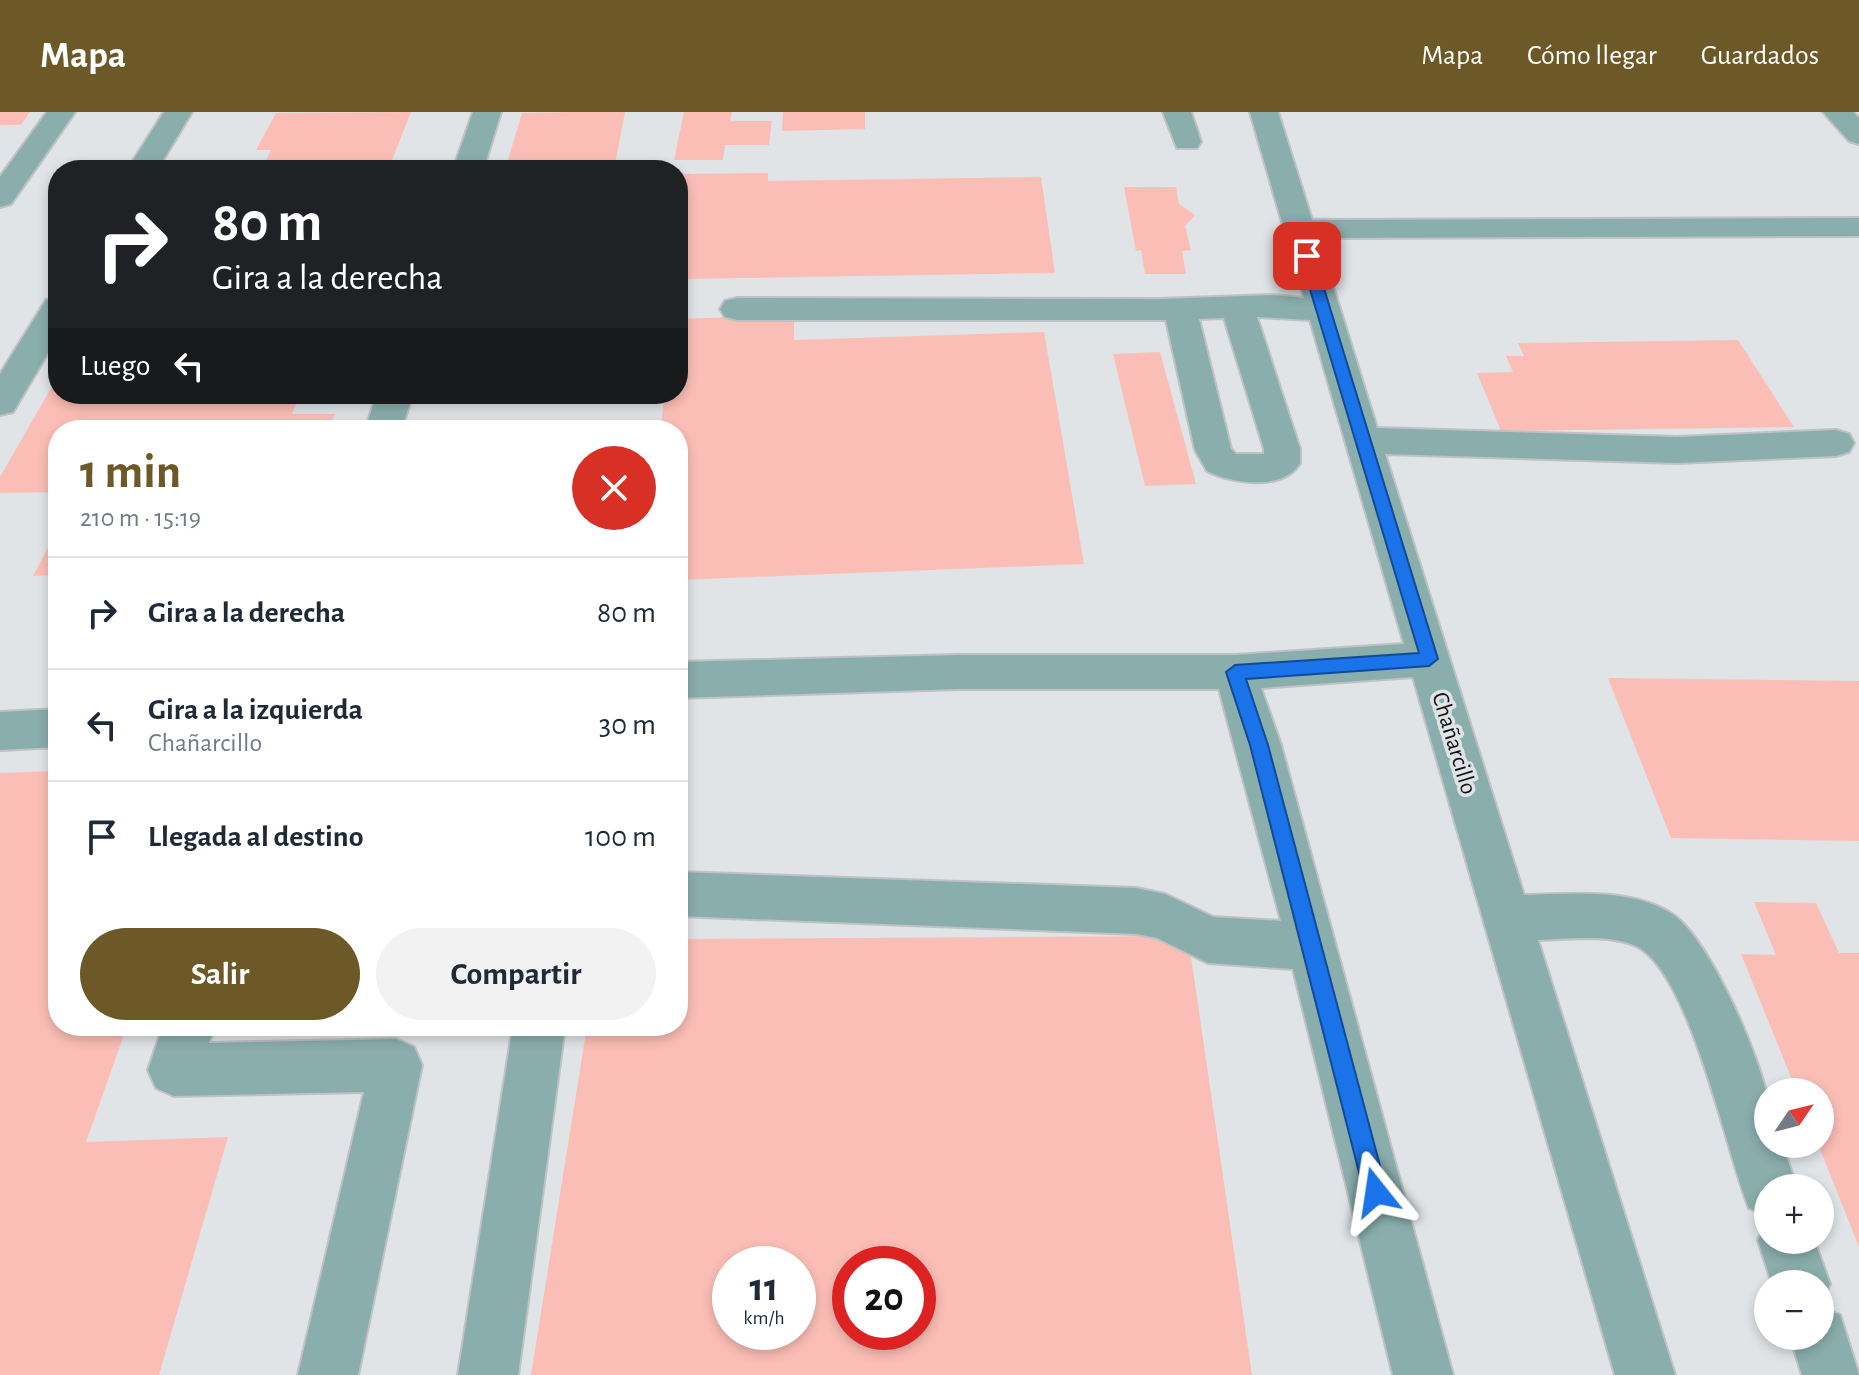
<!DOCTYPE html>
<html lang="es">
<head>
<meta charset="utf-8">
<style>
	:root { --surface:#fff; --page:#f2f2f3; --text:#1f2937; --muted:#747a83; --line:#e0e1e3; --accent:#6c5927 }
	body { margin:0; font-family:"Alegreya Sans",sans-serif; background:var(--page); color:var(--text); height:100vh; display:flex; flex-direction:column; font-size:30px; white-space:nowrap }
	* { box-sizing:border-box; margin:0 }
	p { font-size:26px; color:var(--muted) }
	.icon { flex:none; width:44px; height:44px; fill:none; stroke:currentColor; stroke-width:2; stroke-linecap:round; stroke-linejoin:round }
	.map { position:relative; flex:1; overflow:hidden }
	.drawer { position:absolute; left:48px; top:308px; width:640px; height:616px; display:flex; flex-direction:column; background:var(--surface); border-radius:32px; box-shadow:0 4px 12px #0003 }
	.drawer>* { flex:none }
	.guide { position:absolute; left:48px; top:48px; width:640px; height:244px; border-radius:32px; box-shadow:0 4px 12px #0003; background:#202124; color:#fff; overflow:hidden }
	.needle { width:52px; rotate:55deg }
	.fabs { position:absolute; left:1754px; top:966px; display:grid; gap:16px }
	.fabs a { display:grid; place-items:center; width:80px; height:80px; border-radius:50%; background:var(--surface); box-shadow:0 4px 12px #0003; font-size:40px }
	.speed { position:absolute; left:712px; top:1134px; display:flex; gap:16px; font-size:40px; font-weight:700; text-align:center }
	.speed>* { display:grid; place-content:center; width:104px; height:104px; border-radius:50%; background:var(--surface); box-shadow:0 4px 12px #0003; line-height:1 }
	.speed small { font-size:20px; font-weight:400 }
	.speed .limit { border:12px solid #d22; background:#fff; color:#111 }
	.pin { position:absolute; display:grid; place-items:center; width:68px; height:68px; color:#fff; margin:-34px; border-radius:16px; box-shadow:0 4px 12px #0006 }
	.me { position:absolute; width:88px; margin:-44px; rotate:345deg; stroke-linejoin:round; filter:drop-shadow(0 0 6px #0008) }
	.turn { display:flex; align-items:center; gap:28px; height:168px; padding:0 32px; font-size:36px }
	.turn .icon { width:104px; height:104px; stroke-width:2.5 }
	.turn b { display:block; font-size:56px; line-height:68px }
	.then { display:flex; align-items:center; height:76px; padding:0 32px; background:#0003; gap:16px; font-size:30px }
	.round { display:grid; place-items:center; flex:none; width:84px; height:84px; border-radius:42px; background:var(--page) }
	.overview { display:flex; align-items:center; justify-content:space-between; height:136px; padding:0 32px }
	h1 { font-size:48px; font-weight:600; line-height:60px; color:var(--accent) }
	.primary-button { display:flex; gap:16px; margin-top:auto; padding:16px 32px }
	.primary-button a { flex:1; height:92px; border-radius:48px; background:var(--accent); color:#fff; font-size:32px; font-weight:600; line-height:92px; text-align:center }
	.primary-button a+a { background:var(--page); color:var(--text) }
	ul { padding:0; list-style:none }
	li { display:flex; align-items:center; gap:24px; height:112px; padding:0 32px; border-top:2px solid var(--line) }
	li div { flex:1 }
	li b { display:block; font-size:30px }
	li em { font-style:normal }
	header { display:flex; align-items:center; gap:48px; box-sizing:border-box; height:112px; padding:0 40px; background:var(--accent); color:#fff }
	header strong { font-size:38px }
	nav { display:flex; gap:44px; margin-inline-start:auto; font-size:28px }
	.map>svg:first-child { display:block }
	.building { fill:#fbbeb6; fill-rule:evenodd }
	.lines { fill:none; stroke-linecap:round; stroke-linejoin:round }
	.minor-casing { stroke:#bfc2c5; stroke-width:4 }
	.minor { fill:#8aaeac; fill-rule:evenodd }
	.route { fill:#1a73e8; stroke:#114b97; stroke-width:2 }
	.labels { text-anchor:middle; stroke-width:7; stroke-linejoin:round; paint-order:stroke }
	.street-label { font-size:24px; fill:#101112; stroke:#e0e4e7 }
</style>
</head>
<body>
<header>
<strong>Mapa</strong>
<nav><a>Mapa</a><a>Cómo llegar</a><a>Guardados</a></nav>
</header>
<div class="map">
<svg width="1859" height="1263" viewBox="0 0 1859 1263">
	<rect width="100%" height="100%" fill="#e0e4e7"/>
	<g class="building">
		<path d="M0,0H30L21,13H0Z"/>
		<path d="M411,0L388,58H261L271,38H256L276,1Z"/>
		<path d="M575,0H625L614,58H505L522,1Z"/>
		<path d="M684,0H732L730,9H772L769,33H725L723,48H674Z"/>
		<path d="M783,0H865V17L782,19Z"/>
		<path d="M768,61V69L1041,65L1055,161L678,167V62Z"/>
		<path d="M1124,75H1176L1179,92L1195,103L1185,114L1191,138L1182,139L1186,162H1145L1141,138L1136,139Z"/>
		<path d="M794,203V228L1044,220L1084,452L678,468V318H661L664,282H678V207Z"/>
		<path d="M1738,228L1794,315L1501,319L1477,261L1513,260L1506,244H1524L1518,231Z"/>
		<path d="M1160,240L1196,372L1145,374L1113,242Z"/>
		<path d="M58,264V282H300L292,302H335L329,318H58V380L0,381V365Z"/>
		<path d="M58,417V463L33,464Z"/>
		<path d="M1608,566L1859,569V729L1671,726Z"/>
		<path d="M58,659V914H127L86,1030L228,1025L159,1263H0V661Z"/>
		<path d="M1754,790L1816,791L1839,841H1859V1135L1818,1032L1820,980H1797L1741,842L1776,843Z"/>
		<path d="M1188,824L1252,1263H531L587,914H678V827ZM730,1152H798V1220H730ZM850,1152H918V1220H850Z"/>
	</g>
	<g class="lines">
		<g class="minor-casing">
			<g id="minor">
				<path d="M47,0H75L11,92L0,95V65Z"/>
				<path d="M164,0H192L157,58H127Z"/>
				<path d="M473,0H501L483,58H453Z"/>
				<path d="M1163,0H1191L1201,30L1197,36H1177Z"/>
				<path d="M1250,0H1278L1312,108L1859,106V124L1318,126L1377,316L1677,325L1836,318L1849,322L1854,331L1849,340L1836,344L1677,351L1385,342L1524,783C1570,782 1627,776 1669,800C1708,822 1760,945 1768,989C1770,1002 1768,1018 1768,1032H1782L1797,1076H1768V1103L1749,1096C1726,1040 1690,859 1636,834C1609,822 1567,827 1538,828L1675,1263H1615L1413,565L1261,576L1281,633L1453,1263H1393L1293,857L1208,851L1157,826L1136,822L678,804V760L1136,776L1165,782L1213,805L1281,809L1219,577H959L678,586V550L959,543H1235L1404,532L1310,208L1257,205L1300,337V351C1284,379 1232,372 1207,359L1195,338L1166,208H737L725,205L720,197L725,189L737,186L1159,187L1272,183L1304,186ZM1224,206L1264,337V342H1236L1231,337L1199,207Z"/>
				<path d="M1823,0H1853L1859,6V32L1849,29Z"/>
				<path d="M58,185V224L13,300L0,303V262L46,188Z"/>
				<path d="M377,282H413L401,318H365Z"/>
				<path d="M58,597V635L0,638V600Z"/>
				<path d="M163,914H215L209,931L396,927L414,935L422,953L358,1263H298L364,980L174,984L156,976L148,958Z"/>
				<path d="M513,914H565L518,1263H458Z"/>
				<path d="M1768,1107V1128H1814L1830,1172L1821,1192L1820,1172H1772L1758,1128Z"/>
				<path d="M1820,1195L1840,1203L1859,1263H1802L1790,1224H1820Z"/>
			</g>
		</g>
		<use href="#minor" class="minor"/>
	</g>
	<path class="route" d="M1307,140L1314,144L1438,547L1429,554L1246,567L1268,633L1387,1080L1384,1088L1376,1091L1368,1088L1364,1080L1250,633L1226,560L1235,553L1419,541L1300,144Z"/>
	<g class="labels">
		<g class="street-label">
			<text transform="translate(1455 631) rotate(73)" y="8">Chañarcillo</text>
		</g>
	</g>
</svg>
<div class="fabs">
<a><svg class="needle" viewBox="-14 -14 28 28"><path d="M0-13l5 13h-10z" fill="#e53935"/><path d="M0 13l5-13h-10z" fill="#747a83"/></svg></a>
<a>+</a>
<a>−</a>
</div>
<div class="speed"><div>11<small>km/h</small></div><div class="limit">20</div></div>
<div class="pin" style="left:1307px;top:144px;background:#d93025"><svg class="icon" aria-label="arrive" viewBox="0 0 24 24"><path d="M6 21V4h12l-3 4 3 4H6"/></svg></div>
<svg class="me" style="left:1376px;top:1080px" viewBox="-20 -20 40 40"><path d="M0-17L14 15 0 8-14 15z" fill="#1a73e8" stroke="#fff" stroke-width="4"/></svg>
<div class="guide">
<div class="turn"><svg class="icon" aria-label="right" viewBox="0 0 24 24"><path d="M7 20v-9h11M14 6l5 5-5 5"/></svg><div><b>80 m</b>Gira a la derecha</div></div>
<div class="then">Luego<svg class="icon" aria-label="left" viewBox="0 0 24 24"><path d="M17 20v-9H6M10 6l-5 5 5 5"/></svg></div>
</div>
<section class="drawer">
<div class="overview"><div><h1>1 min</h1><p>210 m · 15:19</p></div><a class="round" style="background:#d93025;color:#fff"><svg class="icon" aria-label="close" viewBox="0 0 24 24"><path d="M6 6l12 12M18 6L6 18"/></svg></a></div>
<ul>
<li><svg class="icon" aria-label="right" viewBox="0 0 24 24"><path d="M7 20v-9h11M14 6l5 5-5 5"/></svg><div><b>Gira a la derecha</b></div><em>80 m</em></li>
<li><svg class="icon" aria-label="left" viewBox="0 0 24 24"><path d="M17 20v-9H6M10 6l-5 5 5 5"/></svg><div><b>Gira a la izquierda</b><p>Chañarcillo</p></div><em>30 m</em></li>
<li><svg class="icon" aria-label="arrive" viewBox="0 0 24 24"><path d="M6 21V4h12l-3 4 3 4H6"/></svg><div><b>Llegada al destino</b></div><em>100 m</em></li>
</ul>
<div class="primary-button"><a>Salir</a><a>Compartir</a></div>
</section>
</div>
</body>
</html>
